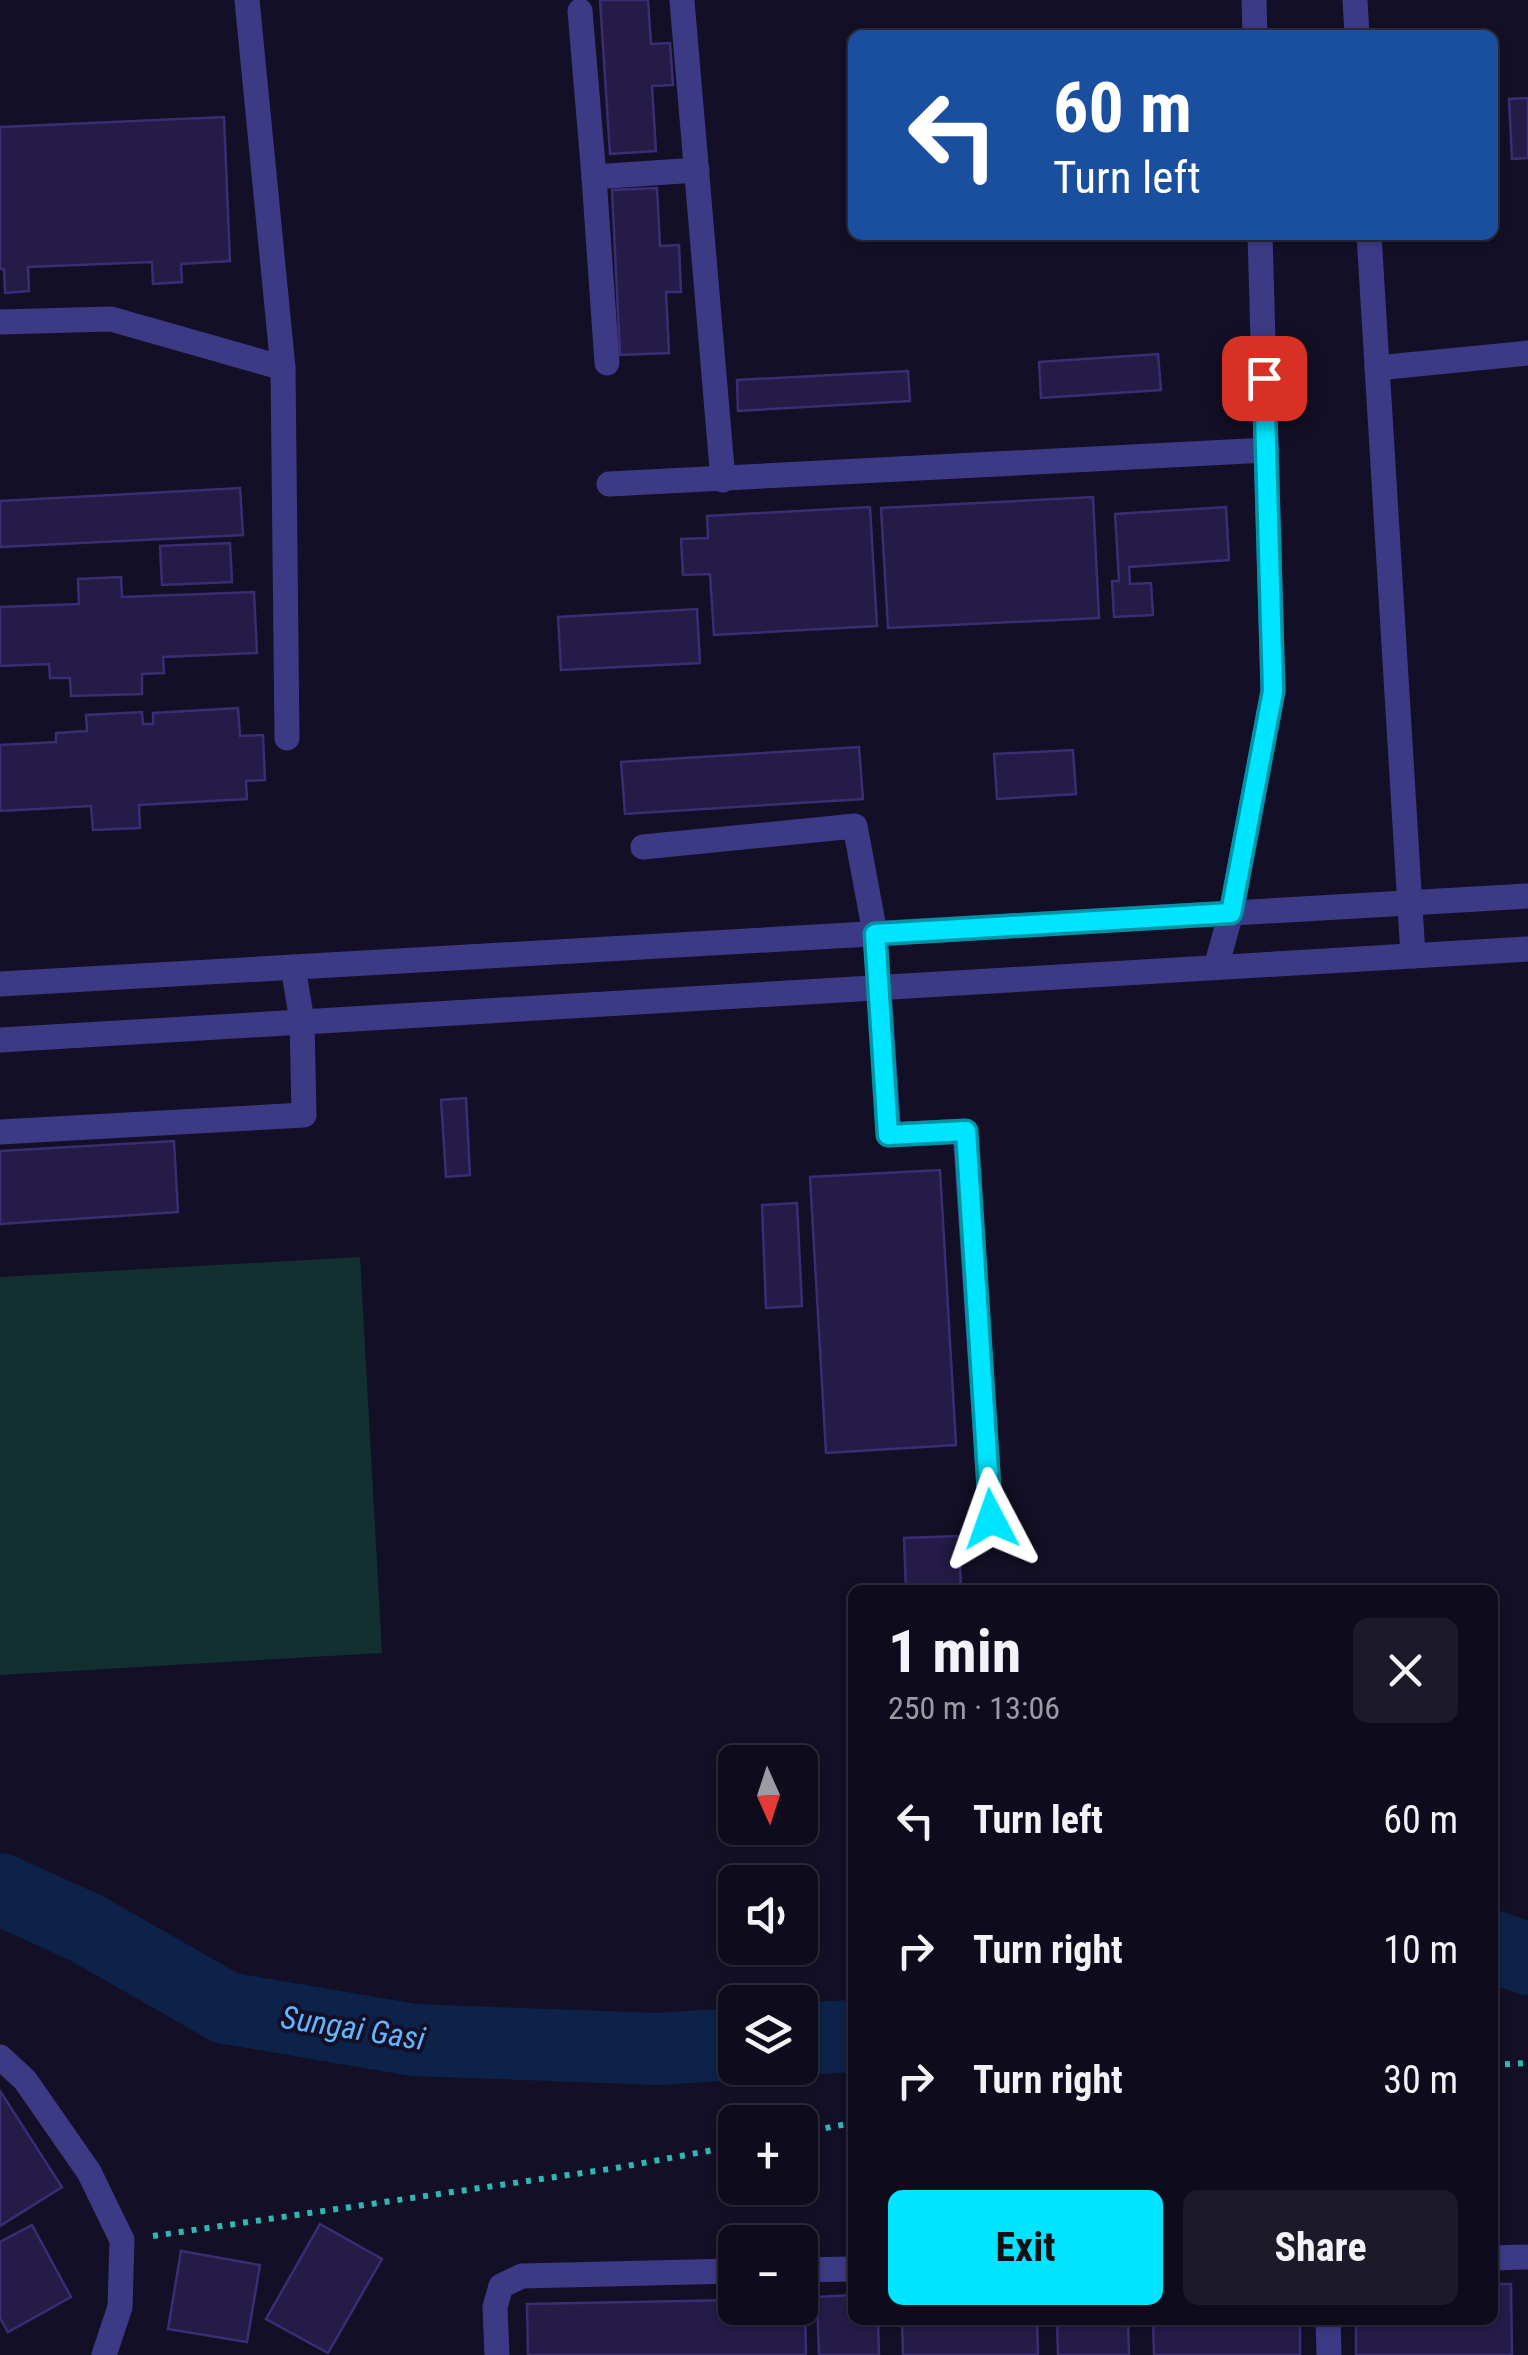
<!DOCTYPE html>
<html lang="en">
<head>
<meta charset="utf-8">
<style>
	:root { --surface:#0e0b1c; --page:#1c1929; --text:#f1f3f6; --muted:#9b9ba3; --line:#2e2b3b; --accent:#00e5ff }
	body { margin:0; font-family:"Roboto Condensed",sans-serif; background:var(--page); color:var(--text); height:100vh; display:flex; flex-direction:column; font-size:38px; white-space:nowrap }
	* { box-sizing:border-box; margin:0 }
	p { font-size:32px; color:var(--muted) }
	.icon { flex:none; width:55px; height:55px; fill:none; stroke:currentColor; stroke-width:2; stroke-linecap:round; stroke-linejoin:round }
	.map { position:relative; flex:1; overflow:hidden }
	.details { position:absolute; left:848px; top:1585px; width:650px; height:740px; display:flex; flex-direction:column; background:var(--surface); border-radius:15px; box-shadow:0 2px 8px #0004,0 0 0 2px var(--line) }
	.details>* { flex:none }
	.hud { position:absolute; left:848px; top:30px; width:650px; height:210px; border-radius:15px; box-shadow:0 2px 8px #0004,0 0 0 2px var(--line); background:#1a4fa0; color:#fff; overflow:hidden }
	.needle { width:65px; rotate:177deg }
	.tools { position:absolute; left:718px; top:1745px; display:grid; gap:20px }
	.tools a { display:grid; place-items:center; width:100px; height:100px; border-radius:15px; background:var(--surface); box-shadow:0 2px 8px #0004,0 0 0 2px var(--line); font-size:50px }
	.pin { position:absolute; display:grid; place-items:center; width:85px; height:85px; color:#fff; margin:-42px; border-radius:20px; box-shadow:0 5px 15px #0006 }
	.me { position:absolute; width:110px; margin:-55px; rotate:356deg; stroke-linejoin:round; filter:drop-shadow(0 0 8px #0008) }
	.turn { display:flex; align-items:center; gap:35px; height:210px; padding:0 40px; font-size:45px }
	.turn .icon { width:130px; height:130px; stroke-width:2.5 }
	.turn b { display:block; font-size:70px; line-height:85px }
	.round { display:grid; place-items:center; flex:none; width:105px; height:105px; border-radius:15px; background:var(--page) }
	.head { display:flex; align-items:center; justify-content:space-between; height:170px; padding:0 40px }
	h1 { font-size:60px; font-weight:700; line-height:75px }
	.button { display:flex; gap:20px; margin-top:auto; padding:20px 40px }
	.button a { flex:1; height:115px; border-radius:15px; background:var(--accent); color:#111; font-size:40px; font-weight:700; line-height:115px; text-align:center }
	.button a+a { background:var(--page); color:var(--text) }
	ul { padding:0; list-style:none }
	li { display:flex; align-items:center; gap:30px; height:130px; padding:0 40px }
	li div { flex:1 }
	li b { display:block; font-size:38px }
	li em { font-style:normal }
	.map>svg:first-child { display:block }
	.green { fill:#12302f }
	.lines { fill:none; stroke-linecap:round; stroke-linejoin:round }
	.river { stroke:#0c2248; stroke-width:72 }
	.building { fill:#241b47; stroke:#3b2d73; stroke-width:2.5 }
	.path { stroke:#2fb8b0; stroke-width:6; stroke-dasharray:5 8; stroke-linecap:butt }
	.minor { stroke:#3d3a85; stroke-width:25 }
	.route-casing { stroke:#0095a6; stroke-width:25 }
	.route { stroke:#00e5ff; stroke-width:18 }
	.labels { text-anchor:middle; stroke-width:8; stroke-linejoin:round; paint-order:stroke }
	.water-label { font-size:32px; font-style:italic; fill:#62b6ff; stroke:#130f26 }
</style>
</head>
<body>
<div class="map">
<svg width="1528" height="2355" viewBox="0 0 1528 2355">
	<rect width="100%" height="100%" fill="#130f26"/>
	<path class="green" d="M360,1257L382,1653L0,1675V1277Z"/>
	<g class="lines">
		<g class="river">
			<path d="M0,1889L86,1928L226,2008L414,2040L658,2049L735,2044"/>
			<path d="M1492,1946L1528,1959"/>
			<path d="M800,2039L852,2036"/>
		</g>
	</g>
	<g class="building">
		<path d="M600,0H648L651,44L670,43L673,85L652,86L656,151L610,154Z"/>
		<path d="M1528,98V158L1512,159L1509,99Z"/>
		<path d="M224,117L230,261L181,264L182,282L153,284L152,262L28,267L29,291L5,293L4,269H0V127Z"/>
		<path d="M657,188L660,246L679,245L681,292H666L669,353L620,355L612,190Z"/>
		<path d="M1158,354L1161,390L1041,398L1039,362Z"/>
		<path d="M908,371L910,401L738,411L737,380Z"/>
		<path d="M240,488L243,535L0,547V501Z"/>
		<path d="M1093,497L1099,618L888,628L881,508Z"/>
		<path d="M870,507L877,626L714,635L710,574L683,575L681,539L708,538L707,516Z"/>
		<path d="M1226,507L1229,560L1129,567L1130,584L1151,583L1153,615L1114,617L1112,581H1119L1115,514Z"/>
		<path d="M230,543L232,582L162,585L160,546Z"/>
		<path d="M121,577L122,597L254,592L257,653L163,657L164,673L142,674V694L71,696L70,678H50L49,664L0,666V607L79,604L78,579Z"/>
		<path d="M697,609L700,663L561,670L558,617Z"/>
		<path d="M238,708L240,736L263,735L265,780L246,781L247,799L139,805L140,828L93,830L91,806L0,811V745L56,742V733L87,731L86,715L142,712L143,724H153V713Z"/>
		<path d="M859,747L863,799L625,814L621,762Z"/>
		<path d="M1073,750L1076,794L997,799L994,754Z"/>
		<path d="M466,1098L470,1175L446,1177L441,1100Z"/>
		<path d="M174,1141L178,1212L0,1224V1151Z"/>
		<path d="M940,1170L956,1445L826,1453L810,1177Z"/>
		<path d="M797,1203L802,1306L766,1308L762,1205Z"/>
		<path d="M959,1536L961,1590H906L904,1538Z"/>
		<path d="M0,2091L62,2187L0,2226Z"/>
		<path d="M320,2224L382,2259L328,2353L266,2319Z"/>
		<path d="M32,2225L71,2297L8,2332L0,2318V2242Z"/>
		<path d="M181,2251L260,2265L247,2342L168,2329Z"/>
		<path d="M1492,2284H1511L1512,2355H1356V2320H1492Z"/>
		<path d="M852,2295V2320H878L879,2355H819L817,2297Z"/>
		<path d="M800,2299H805L806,2355H528L527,2304L735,2300V2308H800Z"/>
		<path d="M902,2320H1037L1038,2355H903Z"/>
		<path d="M1057,2320H1128L1129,2355H1058Z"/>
		<path d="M1153,2320H1300V2355H1154Z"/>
	</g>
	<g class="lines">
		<g class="path">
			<path d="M1492,2065L1528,2063"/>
			<path d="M800,2133L852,2123"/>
			<path d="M153,2236L616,2168L735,2146"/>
		</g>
		<g class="minor">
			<path d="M247,0L283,368"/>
			<path d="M1254,0L1255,35"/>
			<path d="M1355,0L1357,35"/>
			<path d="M682,1L723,480"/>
			<path d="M580,11L594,177"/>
			<path d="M1369,235L1413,956"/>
			<path d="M0,322L111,319L283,368L287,738"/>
			<path d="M607,363L594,177L697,170"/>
			<path d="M1377,368L1528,353"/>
			<path d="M609,484L1267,450"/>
			<path d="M643,847L855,826L875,933L889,1135L965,1131L991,1519"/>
			<path d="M1216,967L1231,913L1273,691L1260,235"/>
			<path d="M0,984L1528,896"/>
			<path d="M0,1040L1528,949"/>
			<path d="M0,1132L304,1115L302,1021L293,967"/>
			<path d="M0,2057L25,2080L89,2172L122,2240L120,2307L104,2355"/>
			<path d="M1492,2258L1528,2257"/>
			<path d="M800,2270L852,2269"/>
			<path d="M1328,2320L1329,2355"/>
			<path d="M497,2355L495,2307L501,2286L522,2276L735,2271"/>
		</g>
	</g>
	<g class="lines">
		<g class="route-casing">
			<path id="route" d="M991,1519L966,1131L888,1135L875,934L1231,913L1273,691L1264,378"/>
		</g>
		<use href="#route" class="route"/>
	</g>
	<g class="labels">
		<g class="water-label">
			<text transform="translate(353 2028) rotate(9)" y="11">Sungai Gasi</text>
		</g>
	</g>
</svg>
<div class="tools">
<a><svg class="needle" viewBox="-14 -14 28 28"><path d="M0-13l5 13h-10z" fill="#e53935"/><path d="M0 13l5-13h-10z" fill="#9b9ba3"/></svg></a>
<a><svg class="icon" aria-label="sound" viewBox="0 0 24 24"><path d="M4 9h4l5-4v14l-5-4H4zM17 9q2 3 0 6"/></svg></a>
<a><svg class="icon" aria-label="layers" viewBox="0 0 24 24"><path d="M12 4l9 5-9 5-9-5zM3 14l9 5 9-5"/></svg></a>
<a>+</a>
<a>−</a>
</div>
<div class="pin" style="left:1264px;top:378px;background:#d93025"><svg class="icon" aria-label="arrive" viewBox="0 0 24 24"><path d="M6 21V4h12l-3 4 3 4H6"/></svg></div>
<svg class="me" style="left:991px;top:1519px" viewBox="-20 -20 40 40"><path d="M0-17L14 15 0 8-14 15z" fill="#00e5ff" stroke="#fff" stroke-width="4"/></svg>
<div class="hud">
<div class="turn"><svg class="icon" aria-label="left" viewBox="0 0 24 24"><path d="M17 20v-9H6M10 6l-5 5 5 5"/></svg><div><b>60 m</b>Turn left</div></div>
</div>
<section class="details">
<div class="head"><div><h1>1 min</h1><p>250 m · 13:06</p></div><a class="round"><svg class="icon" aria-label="close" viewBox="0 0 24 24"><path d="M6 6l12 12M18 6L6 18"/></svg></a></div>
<ul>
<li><svg class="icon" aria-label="left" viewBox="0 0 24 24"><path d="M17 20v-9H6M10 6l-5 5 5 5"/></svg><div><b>Turn left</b></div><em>60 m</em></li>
<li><svg class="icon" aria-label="right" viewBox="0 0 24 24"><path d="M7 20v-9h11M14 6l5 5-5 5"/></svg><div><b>Turn right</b></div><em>10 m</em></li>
<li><svg class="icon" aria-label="right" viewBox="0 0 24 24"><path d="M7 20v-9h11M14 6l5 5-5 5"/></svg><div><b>Turn right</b></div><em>30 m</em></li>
</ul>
<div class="button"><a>Exit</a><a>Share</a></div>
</section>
</div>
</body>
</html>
